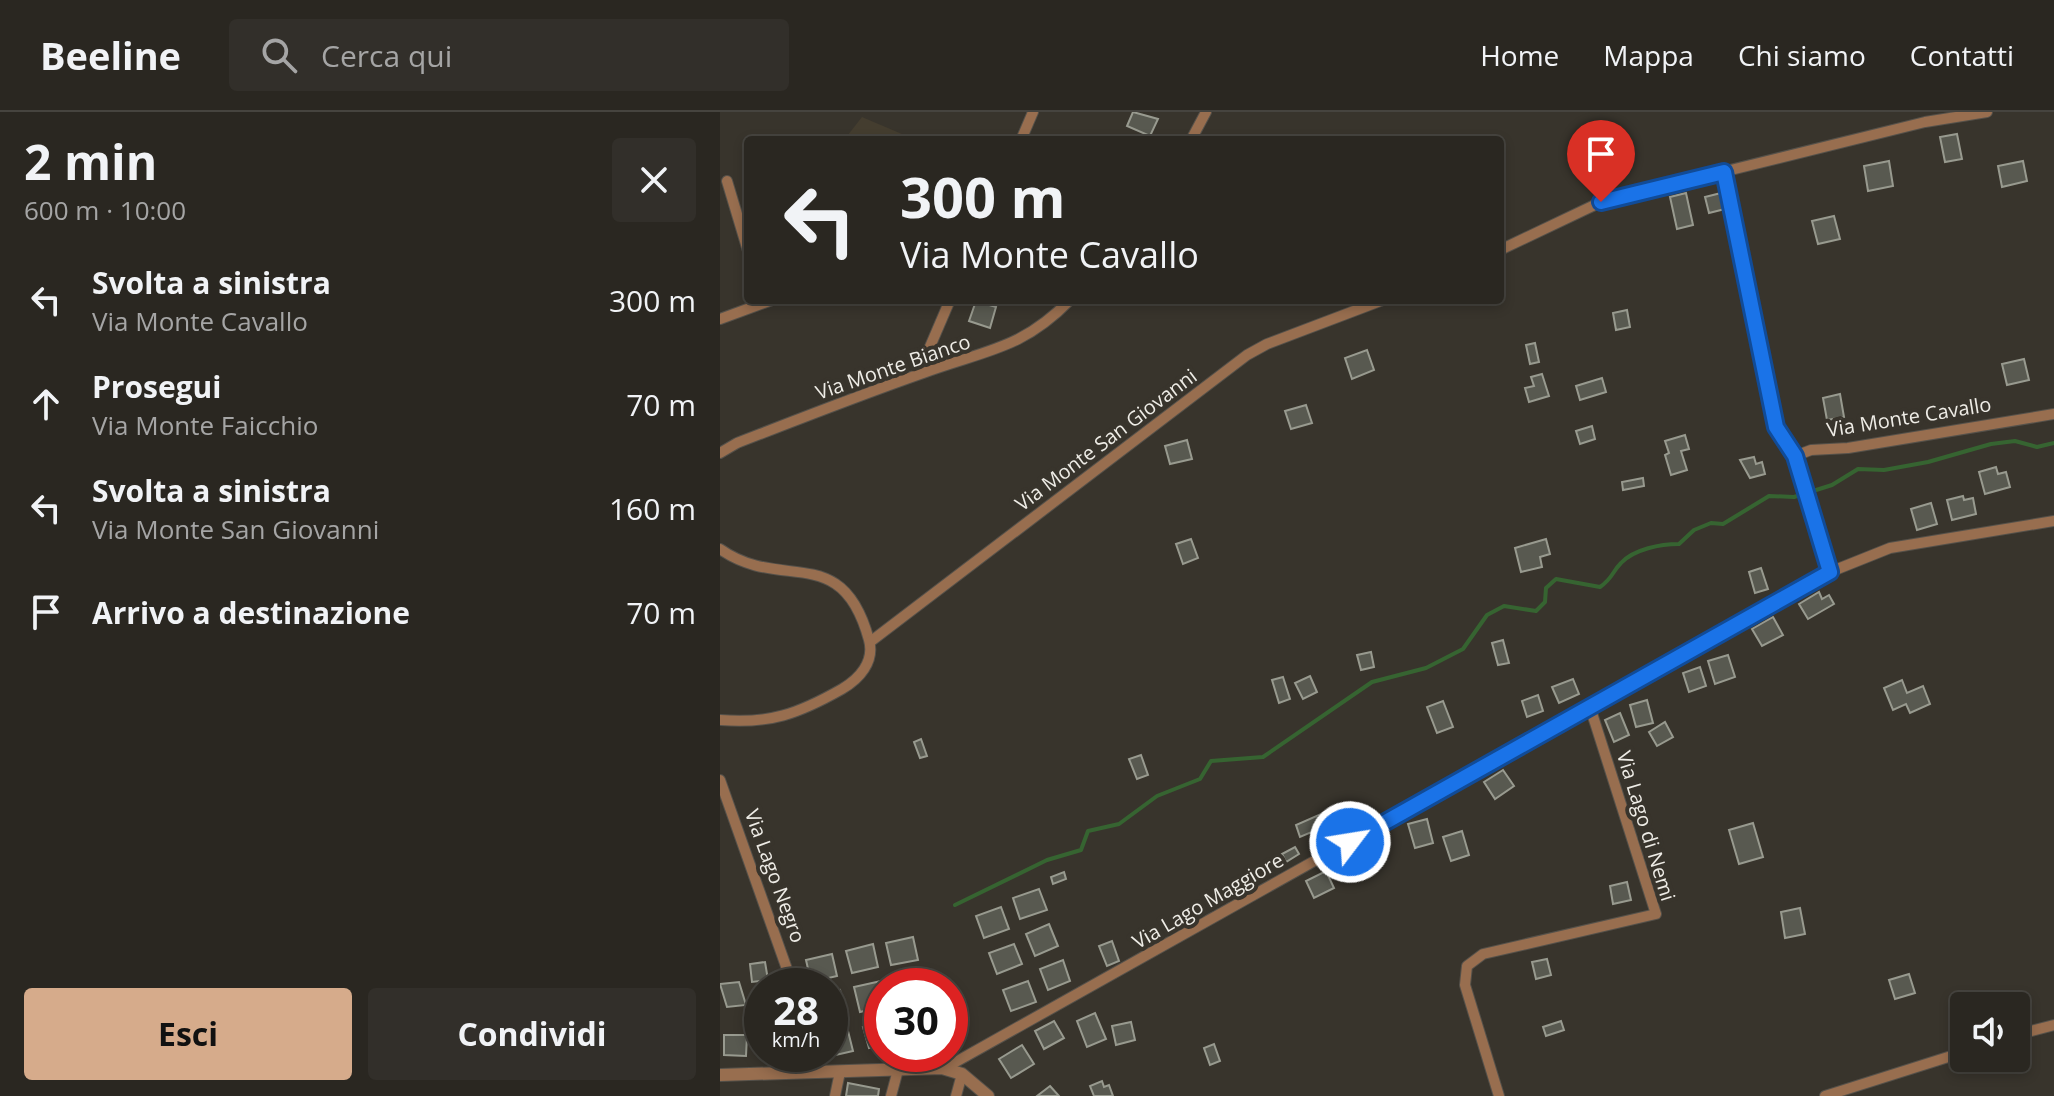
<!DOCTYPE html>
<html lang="it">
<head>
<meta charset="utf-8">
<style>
	:root { --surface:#2a2721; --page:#322f2a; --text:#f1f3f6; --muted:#a5a5a5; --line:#46443f; --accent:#d6ab8b }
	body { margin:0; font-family:"Open Sans",sans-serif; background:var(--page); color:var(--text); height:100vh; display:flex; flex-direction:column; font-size:30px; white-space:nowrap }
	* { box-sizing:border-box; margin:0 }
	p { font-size:26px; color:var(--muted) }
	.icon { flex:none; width:44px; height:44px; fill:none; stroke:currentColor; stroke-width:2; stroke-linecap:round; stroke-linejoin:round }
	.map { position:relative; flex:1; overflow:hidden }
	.drawer { display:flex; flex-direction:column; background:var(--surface); width:720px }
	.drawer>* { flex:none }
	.top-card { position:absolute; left:24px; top:24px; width:760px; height:168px; border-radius:8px; box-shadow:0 4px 12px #0003,0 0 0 2px var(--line); background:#2a2721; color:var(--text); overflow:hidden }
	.fabs { position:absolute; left:1230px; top:880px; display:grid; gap:16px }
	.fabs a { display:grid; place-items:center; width:80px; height:80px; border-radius:8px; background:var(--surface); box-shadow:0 4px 12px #0003,0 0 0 2px var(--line); font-size:40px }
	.speed { position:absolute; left:24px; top:856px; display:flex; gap:16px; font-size:40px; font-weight:700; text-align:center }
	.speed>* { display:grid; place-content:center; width:104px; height:104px; border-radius:50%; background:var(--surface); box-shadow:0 4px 12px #0003,0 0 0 2px var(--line); line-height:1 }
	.speed small { font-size:20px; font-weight:400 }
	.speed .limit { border:12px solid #d22; background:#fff; color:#111 }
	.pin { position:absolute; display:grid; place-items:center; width:68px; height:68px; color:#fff; margin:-82px -34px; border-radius:50% 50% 50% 0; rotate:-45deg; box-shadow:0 0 8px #0007 }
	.pin .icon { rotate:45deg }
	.me { position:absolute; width:88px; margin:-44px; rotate:59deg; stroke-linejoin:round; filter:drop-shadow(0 0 6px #0008) }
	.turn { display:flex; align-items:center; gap:28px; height:168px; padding:0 24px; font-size:36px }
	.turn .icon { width:104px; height:104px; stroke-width:2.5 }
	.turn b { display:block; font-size:56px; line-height:68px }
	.round { display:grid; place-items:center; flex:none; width:84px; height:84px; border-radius:8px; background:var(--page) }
	.headline { display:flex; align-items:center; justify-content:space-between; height:136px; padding:0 24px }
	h1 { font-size:48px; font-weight:700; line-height:60px }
	.button { display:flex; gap:16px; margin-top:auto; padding:16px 24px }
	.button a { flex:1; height:92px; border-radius:8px; background:var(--accent); color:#111; font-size:32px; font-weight:700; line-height:92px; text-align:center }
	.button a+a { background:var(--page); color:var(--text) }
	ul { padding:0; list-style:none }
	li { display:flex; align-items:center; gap:24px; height:104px; padding:0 24px }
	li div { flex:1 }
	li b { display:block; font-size:30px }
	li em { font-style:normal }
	header { display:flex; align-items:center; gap:48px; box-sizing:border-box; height:112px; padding:0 40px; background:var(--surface); border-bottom:2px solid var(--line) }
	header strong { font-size:38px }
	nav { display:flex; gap:44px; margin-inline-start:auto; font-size:28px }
	.search { width:560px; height:72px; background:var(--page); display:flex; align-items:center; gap:20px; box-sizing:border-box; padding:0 28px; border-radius:8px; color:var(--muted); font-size:30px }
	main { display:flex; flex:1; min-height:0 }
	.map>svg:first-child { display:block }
	.built { fill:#443d2f }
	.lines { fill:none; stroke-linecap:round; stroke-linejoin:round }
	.stream { stroke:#366431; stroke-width:4 }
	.building { fill:#585950; stroke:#989a8f; stroke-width:2 }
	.minor-casing { stroke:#55514a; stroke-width:12 }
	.tertiary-casing { stroke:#55514a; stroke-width:14 }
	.minor { stroke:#986e4f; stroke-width:10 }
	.tertiary { stroke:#986e4f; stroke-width:12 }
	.route-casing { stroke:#114b97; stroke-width:20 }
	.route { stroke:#1a73e8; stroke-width:14 }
	.labels { text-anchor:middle; stroke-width:8; stroke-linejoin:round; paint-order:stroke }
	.street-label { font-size:20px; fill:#eeece6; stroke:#38342c }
</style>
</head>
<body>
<header>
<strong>Beeline</strong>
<div class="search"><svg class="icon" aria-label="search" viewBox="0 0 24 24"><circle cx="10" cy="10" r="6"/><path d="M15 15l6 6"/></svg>Cerca qui</div>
<nav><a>Home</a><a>Mappa</a><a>Chi siamo</a><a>Contatti</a></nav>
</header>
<main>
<section class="drawer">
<div class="headline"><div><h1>2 min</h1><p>600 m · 10:00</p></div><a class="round"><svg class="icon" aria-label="close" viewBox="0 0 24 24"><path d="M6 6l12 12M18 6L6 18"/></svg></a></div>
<ul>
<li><svg class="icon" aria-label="left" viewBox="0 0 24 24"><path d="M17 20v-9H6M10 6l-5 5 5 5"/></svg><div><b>Svolta a sinistra</b><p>Via Monte Cavallo</p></div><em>300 m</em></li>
<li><svg class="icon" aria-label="ahead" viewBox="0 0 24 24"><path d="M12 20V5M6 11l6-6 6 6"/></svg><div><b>Prosegui</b><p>Via Monte Faicchio</p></div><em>70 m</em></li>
<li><svg class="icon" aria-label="left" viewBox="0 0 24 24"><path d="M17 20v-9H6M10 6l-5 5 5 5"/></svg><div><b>Svolta a sinistra</b><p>Via Monte San Giovanni</p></div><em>160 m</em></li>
<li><svg class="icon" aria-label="arrive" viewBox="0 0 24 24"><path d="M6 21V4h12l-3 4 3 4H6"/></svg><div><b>Arrivo a destinazione</b></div><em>70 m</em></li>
</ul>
<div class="button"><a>Esci</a><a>Condividi</a></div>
</section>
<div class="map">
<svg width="1334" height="984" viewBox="0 0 1334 984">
	<rect width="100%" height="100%" fill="#38342c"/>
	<path class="built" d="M142,5L196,28H124Z"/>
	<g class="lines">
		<path class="stream" d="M235,793L327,748L361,738L368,719L399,712L437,684L480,667L491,649L543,645L652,570L706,556L743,537L767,503L784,494L816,499L825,490L826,476L836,467L880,475C893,466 892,460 901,451C914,437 941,432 959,432L974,418L991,411L1003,412L1049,384L1074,385L1112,373L1138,357L1164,358L1208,350L1271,332L1295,329L1317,335L1334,331"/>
	</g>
	<g class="building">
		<path d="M413,0L438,7L430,24L407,14Z"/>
		<path d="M1237,22L1242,47L1225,50L1220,25Z"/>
		<path d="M1169,49L1173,74L1148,79L1144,54Z"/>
		<path d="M1303,49L1307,69L1282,75L1278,54Z"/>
		<path d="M966,81L973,113L957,117L950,85Z"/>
		<path d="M1001,81L1005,97L989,101L985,85Z"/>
		<path d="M1114,104L1120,127L1098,132L1092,109Z"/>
		<path d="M256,189L276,195L270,216L249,209Z"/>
		<path d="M907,198L910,215L896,218L893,201Z"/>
		<path d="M815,231L819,250L810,252L806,233Z"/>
		<path d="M647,238L654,258L632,267L625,246Z"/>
		<path d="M1304,247L1309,268L1287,273L1282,252Z"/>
		<path d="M822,262L829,284L809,290L805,276L814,274L811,265Z"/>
		<path d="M882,266L886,280L860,288L856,274Z"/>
		<path d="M1120,282L1124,305L1107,308L1103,286Z"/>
		<path d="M586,293L592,311L571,317L565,299Z"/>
		<path d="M872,314L875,327L860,332L856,319Z"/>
		<path d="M965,323L969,337L961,339L967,358L951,363L945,343L949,341L945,329Z"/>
		<path d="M467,328L472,347L450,352L445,334Z"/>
		<path d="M1034,345L1036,352L1042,350L1045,362L1030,366L1020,348Z"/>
		<path d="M1276,355L1278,362L1286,360L1290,375L1265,382L1259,360Z"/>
		<path d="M923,366L924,374L903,378L902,370Z"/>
		<path d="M1243,384L1244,388L1253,386L1256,402L1232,408L1227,388Z"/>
		<path d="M1211,391L1217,412L1197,418L1191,397Z"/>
		<path d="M471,427L478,446L463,452L456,432Z"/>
		<path d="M826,427L830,442L820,445L822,455L801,460L795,436Z"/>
		<path d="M1041,456L1048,477L1035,481L1029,460Z"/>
		<path d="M1099,480L1102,487L1109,483L1114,492L1088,507L1079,492Z"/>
		<path d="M1053,505L1063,523L1042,534L1032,517Z"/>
		<path d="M783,528L789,551L778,553L772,531Z"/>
		<path d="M651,540L654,555L641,558L637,543Z"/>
		<path d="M1008,543L1015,565L995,572L988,549Z"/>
		<path d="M980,555L986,574L969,580L963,561Z"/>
		<path d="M590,564L597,580L583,587L575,571Z"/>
		<path d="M563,565L570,587L559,591L552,568Z"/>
		<path d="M853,567L859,582L839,591L832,575Z"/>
		<path d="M1182,568L1187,581L1203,574L1210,592L1190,601L1186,592L1173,598L1164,576Z"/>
		<path d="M818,583L823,599L807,605L802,589Z"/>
		<path d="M927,588L933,611L916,615L910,593Z"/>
		<path d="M723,589L733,615L717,621L707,595Z"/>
		<path d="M900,601L909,623L894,630L885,608Z"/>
		<path d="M945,610L953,625L937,634L929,620Z"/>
		<path d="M201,627L207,644L200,646L194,630Z"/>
		<path d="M421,643L428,663L417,667L409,647Z"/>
		<path d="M783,658L794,674L775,687L764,670Z"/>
		<path d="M601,702L606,714L580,725L576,713Z"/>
		<path d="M707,707L713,731L695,736L688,712Z"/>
		<path d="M1033,711L1043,745L1019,752L1009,718Z"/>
		<path d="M742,719L749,743L731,749L723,725Z"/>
		<path d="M575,735L579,742L566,750L562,742Z"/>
		<path d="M606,759L614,776L594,786L586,769Z"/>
		<path d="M344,760L346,767L333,772L331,765Z"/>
		<path d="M907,770L911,788L893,792L890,774Z"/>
		<path d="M319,777L327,798L300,807L293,786Z"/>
		<path d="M281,795L289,817L264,826L256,804Z"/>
		<path d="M1080,796L1085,822L1065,826L1061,800Z"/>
		<path d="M329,812L338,834L315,844L306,822Z"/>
		<path d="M193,825L198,848L171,853L166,831Z"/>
		<path d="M392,829L399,849L387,854L379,834Z"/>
		<path d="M153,832L158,855L132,861L126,839Z"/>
		<path d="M294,832L302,852L277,862L269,841Z"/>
		<path d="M112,842L117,864L91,870L86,848Z"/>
		<path d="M827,847L831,863L816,867L812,850Z"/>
		<path d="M343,848L350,869L328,878L320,857Z"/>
		<path d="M45,850L48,868L32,870L30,852Z"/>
		<path d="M200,862L202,874H176L175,867Z"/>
		<path d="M1189,862L1195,881L1175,887L1169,868Z"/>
		<path d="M161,869L162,895L140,900L134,875Z"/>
		<path d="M308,869L316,890L291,899L283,878Z"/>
		<path d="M19,870L26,893L7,895L0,872Z"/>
		<path d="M120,878L126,901L110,905V881Z"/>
		<path d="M375,901L386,927L367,935L357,909Z"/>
		<path d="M334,909L344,926L324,937L315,919Z"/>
		<path d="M841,909L844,918L826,924L823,915Z"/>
		<path d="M162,910V933L149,936L143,915Z"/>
		<path d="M411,910L415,928L396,933L392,914Z"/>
		<path d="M127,915L133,939L107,945L110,919Z"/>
		<path d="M4,923H27L26,944L4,943Z"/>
		<path d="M494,932L500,949L490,953L484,936Z"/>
		<path d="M302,933L314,952L291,966L279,947Z"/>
		<rect x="49" y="942" width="34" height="5"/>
		<path d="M382,969L384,975L389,973L393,984H374L370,974Z"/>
		<path d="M128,971L159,977L158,984H126Z"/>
		<path d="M330,974L339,984H317Z"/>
	</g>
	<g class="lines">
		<g class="minor-casing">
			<g id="minor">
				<path d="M301,28L313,0"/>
				<path d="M471,28L486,0"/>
				<path d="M1004,60L1056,315L1075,344"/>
				<path d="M7,69L28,139"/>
				<path d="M780,138L881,90L1205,10L1267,0"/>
				<path d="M0,207L52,188"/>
				<path d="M206,244L230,188"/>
				<path d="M0,341L17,331C79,307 140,283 203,261C265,238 301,238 350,188"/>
				<path d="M0,437C62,481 122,428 149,528C155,550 139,567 122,577C78,602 50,612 0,608"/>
				<path d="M1110,460L1075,344L1091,338L1128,336L1334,302"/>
				<path d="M150,530L527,243L547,232L663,188"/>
				<path d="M0,668L73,874"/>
				<path d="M1296,923L1334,913"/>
				<path d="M92,942L97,961"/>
				<path d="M225,956L1110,460L1170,436L1334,409"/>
				<path d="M115,984L120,960"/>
				<path d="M171,984L178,958"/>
				<path d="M236,984L242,962"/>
				<path d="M779,984L745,873L747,854L763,842L936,802L870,595"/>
				<path d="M1105,984L1244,940"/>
			</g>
		</g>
		<g class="tertiary-casing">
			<path id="tertiary" d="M0,963L222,956L242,962L268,984"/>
		</g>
		<use href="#minor" class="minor"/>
		<use href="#tertiary" class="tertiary"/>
	</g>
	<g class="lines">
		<g class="route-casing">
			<path id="route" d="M630,730L1110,460L1075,344L1056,315L1004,60L881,90"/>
		</g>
		<use href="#route" class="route"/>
	</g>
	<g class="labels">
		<g class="street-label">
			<text transform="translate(173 255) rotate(-19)" y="7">Via Monte Bianco</text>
			<text transform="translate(1189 305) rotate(-9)" y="7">Via Monte Cavallo</text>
			<text transform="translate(386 328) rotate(-37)" y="7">Via Monte San Giovanni</text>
			<text transform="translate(926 714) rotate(73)" y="7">Via Lago di Nemi</text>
			<text transform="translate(55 764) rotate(70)" y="7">Via Lago Negro</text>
			<text transform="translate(488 789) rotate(-30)" y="7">Via Lago Maggiore</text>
		</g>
	</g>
</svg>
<div class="fabs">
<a><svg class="icon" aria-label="sound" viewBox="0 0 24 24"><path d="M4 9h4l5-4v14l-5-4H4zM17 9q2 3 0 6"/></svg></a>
</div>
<div class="speed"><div>28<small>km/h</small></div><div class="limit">30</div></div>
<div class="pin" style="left:881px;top:90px;background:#d93025"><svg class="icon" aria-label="arrive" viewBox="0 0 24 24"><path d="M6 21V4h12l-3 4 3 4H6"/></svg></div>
<svg class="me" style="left:630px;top:730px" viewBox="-20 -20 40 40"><circle r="17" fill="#1a73e8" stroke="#fff" stroke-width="3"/><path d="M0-11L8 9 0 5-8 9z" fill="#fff"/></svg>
<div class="top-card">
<div class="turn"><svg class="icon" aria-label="left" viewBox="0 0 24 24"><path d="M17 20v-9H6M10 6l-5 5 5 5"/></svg><div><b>300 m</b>Via Monte Cavallo</div></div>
</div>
</div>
</main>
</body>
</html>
